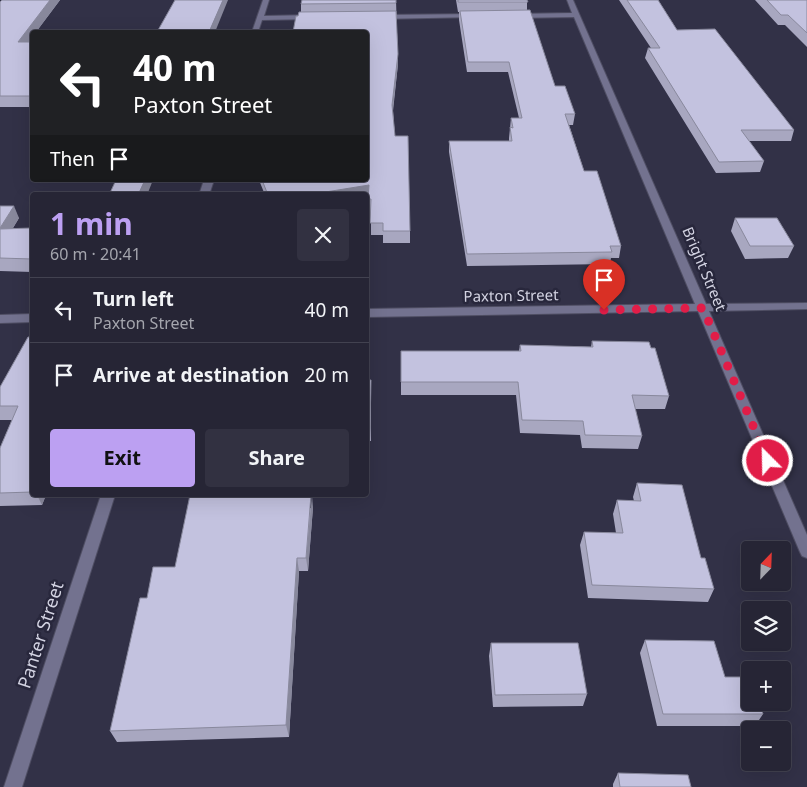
<!DOCTYPE html>
<html lang="en">
<head>
<meta charset="utf-8">
<style>
	:root { --surface:#262535; --page:#323141; --text:#f1f3f6; --muted:#a4a5ad; --line:#424250; --accent:#bca0f2 }
	body { margin:0; font-family:"Noto Sans",sans-serif; background:var(--page); color:var(--text); height:100vh; display:flex; flex-direction:column; font-size:19px; white-space:nowrap }
	* { box-sizing:border-box; margin:0 }
	p { font-size:16px; color:var(--muted) }
	.icon { flex:none; width:28px; height:28px; fill:none; stroke:currentColor; stroke-width:2; stroke-linecap:round; stroke-linejoin:round }
	.map { position:relative; flex:1; overflow:hidden }
	.sheet { position:absolute; left:30px; top:192px; width:339px; height:305px; display:flex; flex-direction:column; background:var(--surface); border-radius:5px; box-shadow:0 5px 20px #0002,0 0 0 1px var(--line) }
	.sheet>* { flex:none }
	.banner { position:absolute; left:30px; top:30px; width:339px; height:152px; border-radius:5px; box-shadow:0 5px 20px #0002,0 0 0 1px var(--line); background:#202124; color:#fff; overflow:hidden }
	.needle { width:32px; rotate:23deg }
	.tools { position:absolute; left:741px; top:541px; display:grid; gap:10px }
	.tools a { display:grid; place-items:center; width:50px; height:50px; border-radius:5px; background:var(--surface); box-shadow:0 5px 20px #0002,0 0 0 1px var(--line); font-size:25px }
	.pin { position:absolute; display:grid; place-items:center; width:42px; height:42px; color:#fff; margin:-51px -21px; border-radius:50% 50% 50% 0; rotate:-45deg; box-shadow:0 0 5px #0007 }
	.pin .icon { rotate:45deg }
	.me { position:absolute; width:55px; margin:-28px; rotate:337deg; stroke-linejoin:round; filter:drop-shadow(0 0 4px #0008) }
	.turn { display:flex; align-items:center; gap:18px; height:105px; padding:0 20px; font-size:22px }
	.turn .icon { width:65px; height:65px; stroke-width:2.5 }
	.turn b { display:block; font-size:35px; line-height:42px }
	.then { display:flex; align-items:center; height:48px; padding:0 20px; background:#0003; gap:10px; font-size:19px }
	.round { display:grid; place-items:center; flex:none; width:52px; height:52px; border-radius:5px; background:var(--page) }
	.head { display:flex; align-items:center; justify-content:space-between; height:85px; padding:0 20px }
	h1 { font-size:30px; font-weight:700; line-height:38px; color:var(--accent) }
	.button { display:flex; gap:10px; margin-top:auto; padding:10px 20px }
	.button a { flex:1; height:58px; border-radius:5px; background:var(--accent); color:#111; font-size:20px; font-weight:700; line-height:58px; text-align:center }
	.button a+a { background:var(--page); color:var(--text) }
	ul { padding:0; list-style:none }
	li { display:flex; align-items:center; gap:15px; height:65px; padding:0 20px; border-top:1px solid var(--line) }
	li div { flex:1 }
	li b { display:block; font-size:19px }
	li em { font-style:normal }
	.map>svg:first-child { display:block }
	.lines { fill:none; stroke-linecap:round; stroke-linejoin:round }
	.minor-casing { stroke:#4f4e63; stroke-width:2 }
	.minor { fill:#73728f; fill-rule:evenodd }
	.wall { fill:#a8a7c0 }
	.shaded-wall { fill:#88889c }
	.building { fill:#c3c2df; stroke:#88889c }
	.route { stroke:#e11d48; stroke-width:9; stroke-dasharray:0 16.2 }
	.labels { text-anchor:middle; stroke-width:5; stroke-linejoin:round; paint-order:stroke }
	.street-label { font-size:15px; fill:#d3d3e2; stroke:#28273c }
	.near-street-label { font-size:18px; fill:#d3d3e2; stroke:#28273c }
</style>
</head>
<body>
<div class="map">
<svg width="807" height="787" viewBox="0 0 807 787">
	<rect width="100%" height="100%" fill="#323147"/>
	<g class="lines">
		<g class="minor-casing">
			<g id="minor">
				<path d="M263,0H269L264,16L312,15L315,17L312,19L262,20L258,32H252Z"/>
				<path d="M567,0H573L706,304L807,303V309L709,311L807,535V558L802,556L800,552L698,311L366,317V309L695,304L574,17L515,18L512,16L515,14L572,13Z"/>
				<path d="M475,14L477,15V17L380,19L377,17L380,15Z"/>
				<path d="M204,180H214L209,195H199Z"/>
				<path d="M32,314V322L0,323V315Z"/>
				<path d="M101,495H115L22,787H4Z"/>
			</g>
		</g>
		<use href="#minor" class="minor"/>
	</g>
	<g class="wall">
		<path d="M60,0L36,32H32V37L29,42H32V107H0V2Z"/>
		<path d="M396,0L398,64L393,111L395,136L410,231V243H383V235H371V211H369L368,197H366V195H265L259,180H366L301,12V4Z"/>
		<path d="M456,0H527V10L555,86L575,114L573,125H569L584,171L621,246L619,258H611L610,264L467,266L449,152V141H509V138L511,118H519L508,72H467L459,20V12H458Z"/>
		<path d="M619,0H658L677,30L794,130L791,141H749L764,161L760,172L716,173L645,58L648,48H651Z"/>
		<path d="M755,0H807V47L785,25H778Z"/>
		<path d="M0,206L19,218L13,228H32V272L0,271Z"/>
		<path d="M735,218L794,246L788,258L745,259L731,231Z"/>
		<path d="M32,337V495H46L42,505L0,506V448L12,420H0V387Z"/>
		<path d="M592,341L651,348L669,396L665,409H635L642,436L638,449L582,448L580,435L520,433L516,395H401V351H519L520,345L591,347Z"/>
		<path d="M366,380L371,393V441H366Z"/>
		<path d="M637,483L701,558L714,589L708,602L588,598L580,545L584,532L616,533L613,514L617,500L634,501L633,497Z"/>
		<path d="M313,507L308,571H299L289,737L117,742L110,731L147,598L175,567Z"/>
		<path d="M645,640L763,714L755,726H657L640,653Z"/>
		<path d="M491,643L587,694L583,706L493,707L489,656Z"/>
		<path d="M618,773L691,787H613V784Z"/>
	</g>
	<g class="shaded-wall">
		<path d="M50,0H60L36,32H32V37L21,53L18,42Z"/>
		<path d="M223,0H228L215,32H209Z"/>
		<path d="M398,54V64L392,116V105Z"/>
		<path d="M145,180H153L147,195H138Z"/>
		<path d="M369,185V197H366V195H307Z"/>
		<path d="M14,206L19,218L5,241L0,228Z"/>
		<path d="M371,380V441L370,427Z"/>
		<path d="M37,495H46L42,505Z"/>
		<path d="M312,495L313,507L308,571L306,558Z"/>
		<path d="M297,558L299,571L289,737L286,725Z"/>
	</g>
	<g class="building">
		<path d="M2,0H50L18,42H32V96H0V2Z"/>
		<path d="M175,0H223L209,32H157Z"/>
		<path d="M302,0H396V3L301,4Z"/>
		<path d="M458,0H527L528,2H458Z"/>
		<path d="M627,0H658L677,30L715,29L794,130H741L764,161L719,162L648,48H660Z"/>
		<path d="M767,0H807V33L788,15H781Z"/>
		<path d="M530,10L555,86H565L575,114H565L584,171H597L621,246H610L612,252L467,254L449,141H512L510,127L513,128L511,118H522L509,62H468L460,11Z"/>
		<path d="M396,11L398,54L392,105L395,136H408L410,231H383V223H370L371,199H368L369,185L307,195H268L262,180H366V32H293L296,16H298L299,12Z"/>
		<path d="M116,180H145L138,195H109Z"/>
		<path d="M0,206H14L0,228Z"/>
		<path d="M735,218H777L794,246H750Z"/>
		<path d="M32,228V259L0,258V229Z"/>
		<path d="M28,337H32V492L0,493V448L18,406H0V387Z"/>
		<path d="M592,341L649,342L651,348H655L669,396L632,395L642,436L585,435L583,421L522,420L518,382H401V351H521L520,345L593,347Z"/>
		<path d="M366,380H371L370,427H366Z"/>
		<path d="M637,483L682,485L701,558H705L714,589L592,585L584,532L623,533L617,500L641,501Z"/>
		<path d="M190,495H311L306,558H297L286,725L110,731L140,598H147L153,567H175Z"/>
		<path d="M645,640L714,641L725,677H750V702H759L763,714H663Z"/>
		<path d="M491,643H578L587,694L495,695Z"/>
		<path d="M618,773L688,775L691,787H620Z"/>
	</g>
	<g class="lines">
		<path class="route" d="M604,310L703,308L768,461"/>
	</g>
	<g class="labels">
		<g class="street-label">
			<text transform="translate(704 269) rotate(67)" y="5">Bright Street</text>
			<text transform="translate(511 296) rotate(-1)" y="5">Paxton Street</text>
		</g>
		<g class="near-street-label">
			<text transform="translate(41 635) rotate(-72)" y="6">Panter Street</text>
		</g>
	</g>
</svg>
<div class="tools">
<a><svg class="needle" viewBox="-14 -14 28 28"><path d="M0-13l5 13h-10z" fill="#e53935"/><path d="M0 13l5-13h-10z" fill="#a4a5ad"/></svg></a>
<a><svg class="icon" aria-label="layers" viewBox="0 0 24 24"><path d="M12 4l9 5-9 5-9-5zM3 14l9 5 9-5"/></svg></a>
<a>+</a>
<a>−</a>
</div>
<div class="pin" style="left:604px;top:310px;background:#d93025"><svg class="icon" aria-label="arrive" viewBox="0 0 24 24"><path d="M6 21V4h12l-3 4 3 4H6"/></svg></div>
<svg class="me" style="left:768px;top:461px" viewBox="-20 -20 40 40"><circle r="17" fill="#e11d48" stroke="#fff" stroke-width="3"/><path d="M0-11L8 9 0 5-8 9z" fill="#fff"/></svg>
<div class="banner">
<div class="turn"><svg class="icon" aria-label="left" viewBox="0 0 24 24"><path d="M17 20v-9H6M10 6l-5 5 5 5"/></svg><div><b>40 m</b>Paxton Street</div></div>
<div class="then">Then<svg class="icon" aria-label="arrive" viewBox="0 0 24 24"><path d="M6 21V4h12l-3 4 3 4H6"/></svg></div>
</div>
<section class="sheet">
<div class="head"><div><h1>1 min</h1><p>60 m · 20:41</p></div><a class="round"><svg class="icon" aria-label="close" viewBox="0 0 24 24"><path d="M6 6l12 12M18 6L6 18"/></svg></a></div>
<ul>
<li><svg class="icon" aria-label="left" viewBox="0 0 24 24"><path d="M17 20v-9H6M10 6l-5 5 5 5"/></svg><div><b>Turn left</b><p>Paxton Street</p></div><em>40 m</em></li>
<li><svg class="icon" aria-label="arrive" viewBox="0 0 24 24"><path d="M6 21V4h12l-3 4 3 4H6"/></svg><div><b>Arrive at destination</b></div><em>20 m</em></li>
</ul>
<div class="button"><a>Exit</a><a>Share</a></div>
</section>
</div>
</body>
</html>
